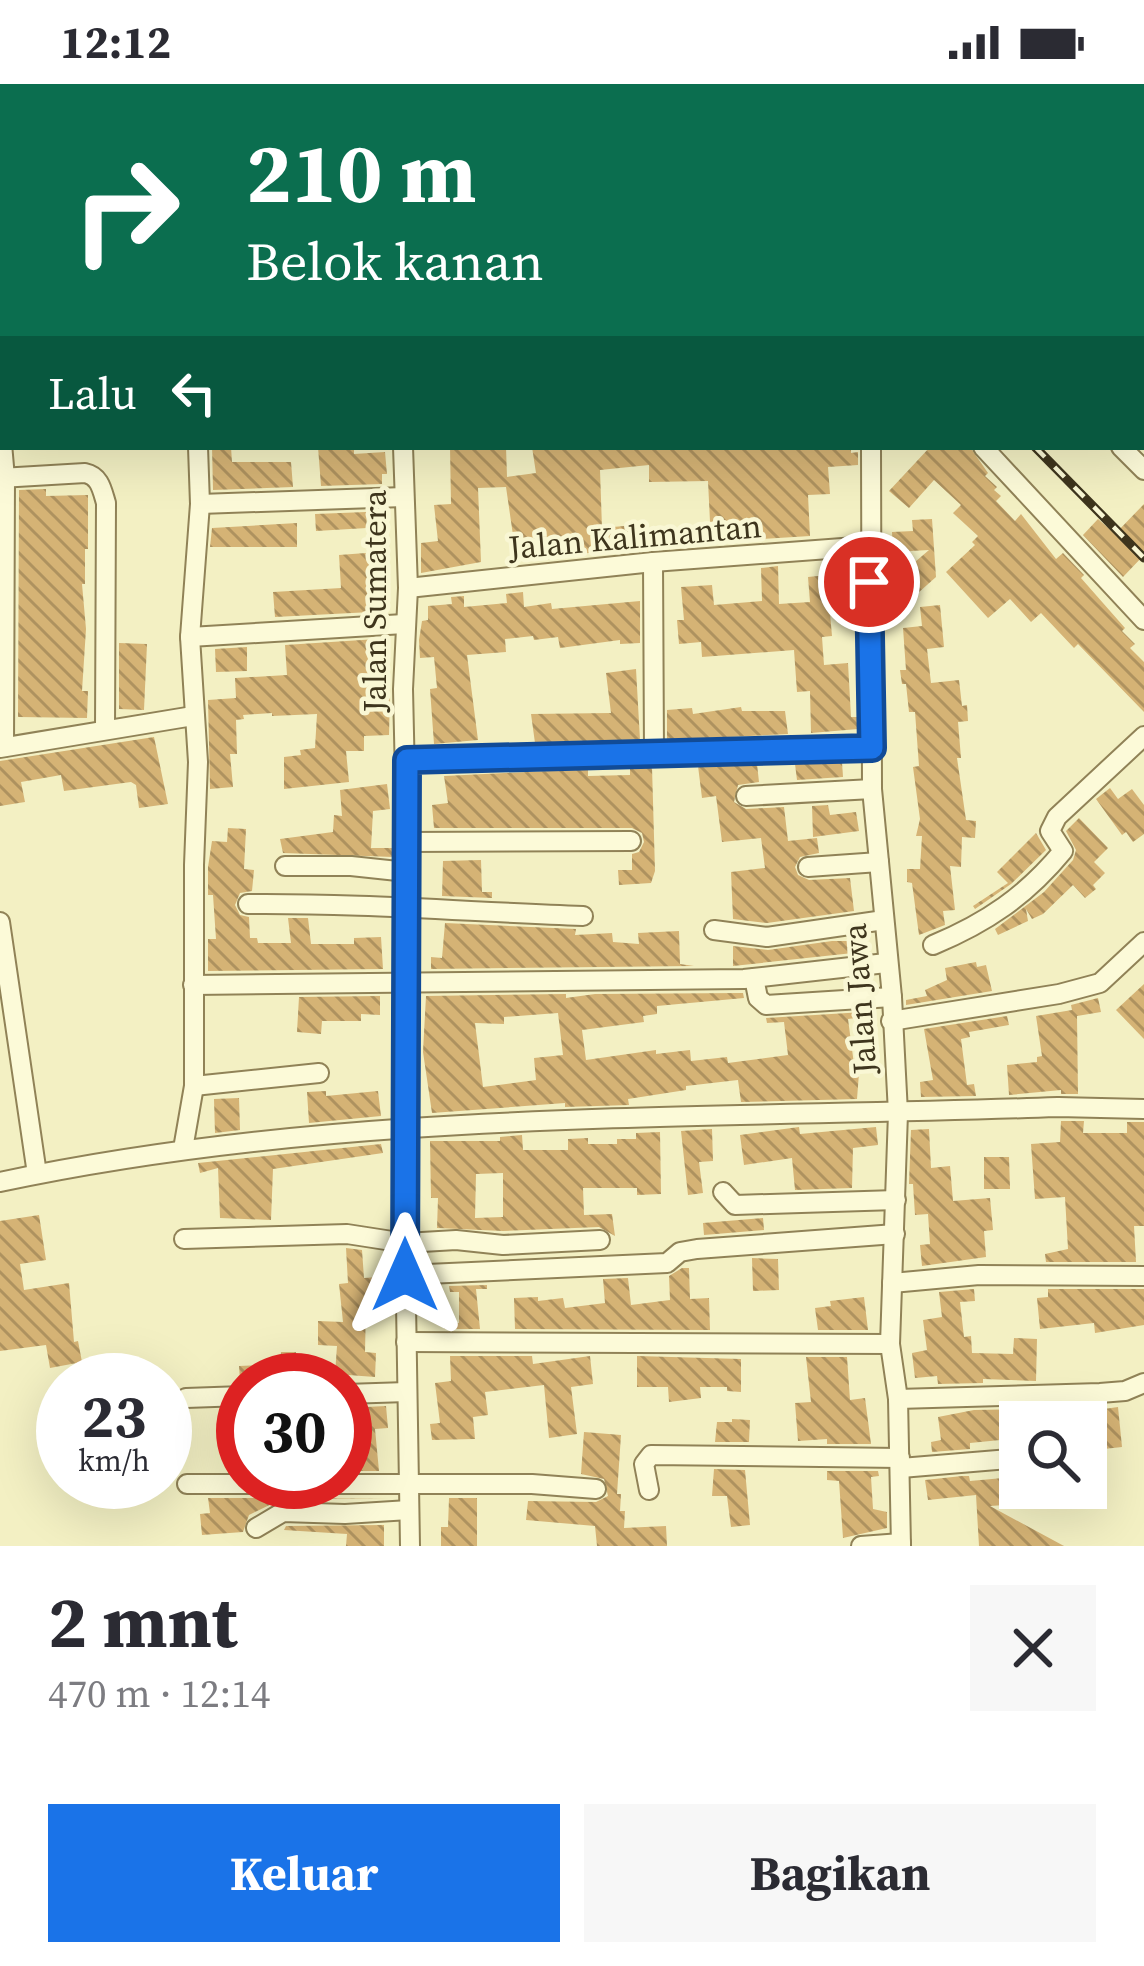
<!DOCTYPE html>
<html lang="id">
<head>
<meta charset="utf-8">
<style>
	:root { --surface:#fff; --page:#f7f7f7; --text:#2b2b33; --muted:#7c7c81; --accent:#1a73e8 }
	body { margin:0; font-family:"Source Serif 4",serif; background:var(--page); color:var(--text); height:100vh; display:flex; flex-direction:column; font-size:45px; white-space:nowrap }
	* { box-sizing:border-box; margin:0 }
	p { font-size:39px; color:var(--muted) }
	.icon { flex:none; width:66px; height:66px; fill:none; stroke:currentColor; stroke-width:2; stroke-linecap:round; stroke-linejoin:round }
	.map { position:relative; height:1462px; overflow:hidden }
	.drawer { display:flex; flex-direction:column; background:var(--surface); flex:1 }
	.drawer>* { flex:none }
	.banner { position:absolute; left:0px; top:0px; width:1146px; height:366px; box-shadow:0 12px 48px #0002; background:#0b6e4f; color:#fff; overflow:hidden }
	.buttons { position:absolute; left:999px; top:1317px; display:grid; gap:24px }
	.buttons a { display:grid; place-items:center; width:108px; height:108px; border-radius:0px; background:var(--surface); box-shadow:0 12px 48px #0002; font-size:60px }
	.speed { position:absolute; left:36px; top:1269px; display:flex; gap:24px; font-size:60px; font-weight:700; text-align:center }
	.speed>* { display:grid; place-content:center; width:156px; height:156px; border-radius:50%; background:var(--surface); box-shadow:0 12px 48px #0002; line-height:1 }
	.speed small { font-size:30px; font-weight:400 }
	.speed .limit { border:18px solid #d22; background:#fff; color:#111 }
	.pin { position:absolute; display:grid; place-items:center; width:102px; height:102px; color:#fff; margin:-51px; border:6px solid #fff; border-radius:50%; box-shadow:0 3px 12px #0007 }
	.me { position:absolute; width:132px; margin:-66px; rotate:0deg; stroke-linejoin:round; filter:drop-shadow(0 0 9px #0008) }
	.turn { display:flex; align-items:center; gap:42px; height:252px; padding:0 48px; font-size:54px }
	.turn .icon { width:156px; height:156px; stroke-width:2.5 }
	.turn b { display:block; font-size:84px; line-height:102px }
	.then { display:flex; align-items:center; height:114px; padding:0 48px; background:#0003; gap:24px; font-size:45px }
	.round { display:grid; place-items:center; flex:none; width:126px; height:126px; border-radius:0px; background:var(--page) }
	.head { display:flex; align-items:center; justify-content:space-between; height:204px; padding:0 48px }
	h1 { font-size:72px; font-weight:700; line-height:90px }
	.button { display:flex; gap:24px; margin-top:auto; padding:24px 48px }
	.button a { flex:1; height:138px; border-radius:0px; background:var(--accent); color:#fff; font-size:48px; font-weight:700; line-height:138px; text-align:center }
	.button a+a { background:var(--page); color:var(--text) }
	.status { display:flex; justify-content:space-between; align-items:center; height:84px; padding:0 60px; background:var(--surface); direction:ltr }
	.status svg { height:33px; fill:currentColor }
	.map>svg:first-child { display:block }
	.building { fill:url(#building-back-hatch); fill-rule:evenodd }
	.lines { fill:none; stroke-linecap:round; stroke-linejoin:round }
	.minor-casing { stroke:#908257; stroke-width:22 }
	.minor { stroke:#fcfad8; stroke-width:18 }
	.rail-casing { stroke:#3e351d; stroke-width:9 }
	.rail { stroke:#f9f7d4; stroke-width:4.5; stroke-dasharray:14; stroke-linecap:butt }
	.route-casing { stroke:#114b97; stroke-width:30 }
	.route { stroke:#1a73e8; stroke-width:21 }
	.labels { text-anchor:middle; stroke-width:9; stroke-linejoin:round; paint-order:stroke }
	.street-label { font-size:33px; fill:#3e351d; stroke:#f9f7d4 }
</style>
</head>
<body>
<div class="status"><b>12:12</b><svg viewBox="0 0 49 12"><path d="M0 12V9h3v3zM5 12V6h3v6zM10 12V3h3v9zM15 12V0h3v12zM26 1h20v11H26zM47 4h2v5h-2z"/></svg></div>
<div class="map">
<svg width="1144" height="1462" viewBox="0 0 1144 1462">
	<defs>
		<pattern id="building-back-hatch" width="6" height="6" patternUnits="userSpaceOnUse" patternTransform="scale(3)"><rect width="6" height="6" fill="#d5b375"/><path d="M-1 5l2 2M0 0l6 6M5-1l2 2" fill="none" stroke="#ae925f"/></pattern>
	</defs>
	<rect width="100%" height="100%" fill="#f3f0c3"/>
	<g class="building">
		<path d="M212,363H231L232,378H291L293,403L213,406Z"/>
		<path d="M318,363H354V370L385,368L387,390H382V400L321,402Z"/>
		<path d="M450,363H506L507,393L536,389L532,363H851V369L858,368V381L828,383L830,410L808,411L810,452L711,458L708,397L649,398V381L600,386L602,444L646,440L648,465L574,470V473L544,476L542,454L514,458L506,403L478,404L481,478L421,489V459L438,457L434,421L451,420Z"/>
		<path d="M930,363H970L988,389L985,392L997,403L994,406L1001,412L996,417L1015,437L1021,430L1056,475L1063,469L1084,491L1081,494L1125,544L1122,547L1135,560L1130,564L1144,578V628L1078,560L1074,564L1041,529L1031,538L1010,515L988,534L946,488L975,461L972,458L978,452L953,429L961,421L934,396L909,424L889,407Z"/>
		<path d="M46,405V412L88,411V465H85V500H82L86,545L82,607H88L87,634L18,633L19,406Z"/>
		<path d="M1144,420V471L1123,493L1083,451L1098,435L1115,450Z"/>
		<path d="M366,428L367,444L316,447L315,430Z"/>
		<path d="M932,435L936,493L918,509L901,490L929,466L893,468L892,448L913,447L912,436Z"/>
		<path d="M297,439V463H210L212,444Z"/>
		<path d="M379,468L381,512L371,513V528L275,533L273,508L341,504L339,471Z"/>
		<path d="M778,482L779,520L810,518L808,493L828,491V484L841,483L842,489L852,488L856,527L830,529L832,552L822,553L824,581L848,579L851,633H858V645L811,649L810,607L797,608L794,566L702,573L701,558L679,560L677,536H684L681,503L712,501L714,521L762,517L761,484Z"/>
		<path d="M523,508L524,523L551,519L552,525L640,517V559L620,560V556L560,564L558,553L534,556L533,552L505,555L506,568L467,571L478,656L434,660L430,605L437,604L434,573L420,574L419,556L422,537L428,536V522L452,520L451,513L464,512V523L507,519L506,510Z"/>
		<path d="M940,521L944,563L927,565L931,599L959,596L962,622L967,621L968,637L958,638L961,674H957L966,736L976,737L975,754L962,753L961,783L950,782L955,826L943,827L945,841L919,851L912,799L907,798V785H920L922,752H916L920,735L913,683L919,682L915,628H909L906,600H902L900,586H906L903,544L922,542L920,523Z"/>
		<path d="M377,555L379,581L371,582L373,612L390,611L389,651L364,652V667H346L349,698L284,705V673L301,671L300,666L315,664L317,630L272,632V629L243,631L244,635L236,636L237,670H230L233,703L210,705L208,616L236,614L235,594L287,591L285,561Z"/>
		<path d="M119,559L147,560L144,626L119,625Z"/>
		<path d="M247,563V587L216,588L215,565Z"/>
		<path d="M636,585L640,656L535,659L531,630L611,629L606,589Z"/>
		<path d="M741,623L742,627H785L788,650L667,656V626L692,624L693,630Z"/>
		<path d="M154,653L168,720L139,724L136,701L131,698L64,707L61,691L21,698L25,718L0,722V677Z"/>
		<path d="M842,678L843,693L797,696L795,680Z"/>
		<path d="M757,680L759,698L738,701L734,718L746,725L784,723L788,757L817,754L819,769L800,773L795,783L798,791L809,796L850,794L854,827L767,839L733,835L731,788L765,784L761,754L722,758L716,712L702,714L698,682Z"/>
		<path d="M652,683L655,787L651,799L619,801L618,786H632V770L639,768L644,758L642,749L632,744H434L432,721L448,719L444,692L588,685V692L630,691V684Z"/>
		<path d="M387,700L390,725L373,727L371,764H393V773L283,769L280,755L333,748L334,731L342,732L340,706Z"/>
		<path d="M1110,704L1118,715L1132,705L1144,721V750L1133,758L1126,748L1122,751L1096,715Z"/>
		<path d="M828,721L830,731L856,728L859,747L813,753L812,722Z"/>
		<path d="M1079,734L1108,764L1094,778L1105,789L1093,801L1096,805L1085,814L1073,801L1043,830L1032,835L1026,825L1028,837L998,851L995,845L1044,808L1073,776L1076,766L1066,747Z"/>
		<path d="M228,744L246,745L244,785L254,786L252,807L240,809L235,821L240,831L249,833L250,854H257L258,859H291L288,834H308L311,860H354V854L381,853L383,885L208,887V855H216L213,811H208V783L212,757L227,758Z"/>
		<path d="M1036,749L1046,766L1011,800L975,825L973,822L1008,799L997,788Z"/>
		<path d="M481,776L482,808H492V814L442,812L443,777Z"/>
		<path d="M445,839L576,845L575,851L612,849L613,858L639,860L638,849L679,847L680,880L694,882L431,885V873L442,874Z"/>
		<path d="M832,857H853V869L733,882V862L768,866Z"/>
		<path d="M976,878L977,883L986,881L992,907L906,921V916L927,912L925,906L947,896L945,884Z"/>
		<path d="M1144,900V955L1116,926Z"/>
		<path d="M743,909L744,914L657,922V930L643,932L644,938L582,946L586,976L656,966V970L690,966L691,977L727,973L728,979L788,971L784,938L767,939L766,934L864,928V933L848,935L855,988L859,989L857,1015L741,1018L738,996L686,1002V1006L628,1015L629,1021L565,1023V1019L432,1029L423,968L426,912L566,910V914L595,910ZM558,929L563,971L534,974L536,996L483,1003L475,939L504,940V933Z"/>
		<path d="M380,912V931L361,930V937H322L321,950L297,948L299,913Z"/>
		<path d="M1098,914L1101,928L1077,932L1078,1010H1061V1006L1009,1011L1007,981L1037,978V973L1042,972L1036,932L1072,926L1071,921Z"/>
		<path d="M1007,932L1009,941L969,948L970,953L961,955L967,1001L974,1000L976,1012L921,1013L920,998L933,996L924,945Z"/>
		<path d="M326,1007V1012L378,1007L381,1032L309,1039L307,1008Z"/>
		<path d="M239,1014L240,1046L215,1049L214,1015Z"/>
		<path d="M1061,1037H1084L1083,1049H1127V1038H1144V1142H1134L1136,1178H1046L1045,1170L1068,1165L1065,1113L1035,1115L1031,1060L1060,1058Z"/>
		<path d="M799,1043L800,1050L876,1043L878,1061L853,1064L852,1104L795,1106L792,1074L744,1081L740,1051Z"/>
		<path d="M712,1045L713,1077L699,1078L703,1109L688,1111L681,1047Z"/>
		<path d="M929,1045L931,1084L950,1082L953,1117L990,1114L993,1146L984,1147L986,1173L922,1182L920,1161L930,1160L928,1130L915,1131L913,1100H909L911,1046Z"/>
		<path d="M660,1048L661,1110L637,1111V1104H583L584,1131L612,1130L615,1152L599,1143L503,1147L437,1144L438,1114H431L430,1057H500V1053L522,1051L523,1066H568V1055L588,1054V1060H617V1055H636V1049ZM503,1089V1133L475,1134L476,1090Z"/>
		<path d="M381,1060L383,1069L273,1085L271,1136L220,1134L218,1084L200,1089L198,1079Z"/>
		<path d="M984,1073H1009L1010,1105H984Z"/>
		<path d="M39,1131L46,1176L20,1180L24,1206L69,1199L74,1258L78,1257L82,1278L50,1284L46,1261L0,1267V1137Z"/>
		<path d="M763,1134L764,1146L704,1151L703,1139Z"/>
		<path d="M346,1164L362,1166L364,1194L392,1192V1218L366,1221L365,1268L376,1269L375,1293L335,1290L337,1262L318,1261V1237L343,1238L339,1200L348,1199Z"/>
		<path d="M752,1174L778,1175L779,1206L753,1207Z"/>
		<path d="M682,1184H689L690,1215L709,1214L710,1246L515,1245L514,1214L538,1213V1217L563,1214L565,1224L605,1219L603,1195L628,1194L631,1221L670,1216L669,1192Z"/>
		<path d="M487,1201V1205H476L480,1245H444L445,1238L459,1239V1208H450L449,1202Z"/>
		<path d="M974,1205L975,1217L960,1218L964,1253L971,1252L972,1269L1013,1270L1014,1254L1037,1255L1036,1297L983,1295V1299L938,1300L937,1292L915,1294L912,1269L927,1266L923,1236L942,1233L939,1208Z"/>
		<path d="M1048,1205H1144V1241L1095,1249L1094,1239L1040,1245L1037,1214L1048,1213Z"/>
		<path d="M864,1213L868,1246H818L815,1224L831,1222L830,1217Z"/>
		<path d="M281,1268H296L295,1296H240L239,1282L280,1280Z"/>
		<path d="M450,1272H532L533,1280L590,1272L593,1300L571,1303L577,1350L549,1354L544,1301L485,1308L488,1331L473,1333L475,1355L432,1356L430,1340L440,1339L435,1299L451,1297Z"/>
		<path d="M637,1272L741,1275V1308L727,1307V1303H700L701,1314L669,1318L668,1303H637Z"/>
		<path d="M806,1273H847L850,1316L865,1314L871,1360H827V1355L798,1357L795,1319L811,1318Z"/>
		<path d="M386,1322L388,1344L375,1345L379,1387H345V1324Z"/>
		<path d="M1118,1323L1122,1363L1095,1366L1090,1327Z"/>
		<path d="M1030,1325L1032,1338H1020V1354L970,1359V1365L932,1368L931,1358L941,1356L938,1333L974,1326Z"/>
		<path d="M732,1335L750,1336L749,1358H715L717,1338H732Z"/>
		<path d="M584,1348L621,1351L617,1410H621L620,1427H625L624,1444L666,1442L667,1462H597L595,1442L526,1436L528,1417L596,1418L608,1412L604,1395L581,1390Z"/>
		<path d="M714,1385L745,1386L750,1441L731,1443L727,1412H712Z"/>
		<path d="M827,1387H878L879,1392L871,1393L873,1425L887,1428V1444L843,1454L839,1397L827,1396Z"/>
		<path d="M962,1392H969L970,1397L1003,1394L1005,1421L990,1422L1064,1462H979L976,1411L928,1416L925,1396Z"/>
		<path d="M208,1414H389L282,1415L249,1431L243,1448L202,1451L200,1430L210,1429Z"/>
		<path d="M449,1414H477V1462H441V1443H448Z"/>
		<path d="M384,1441V1462H346L347,1450L284,1446L286,1442Z"/>
	</g>
	<g class="lines">
		<g class="minor-casing">
			<g id="minor">
				<path d="M12,0L13,3"/>
				<path d="M188,0V3"/>
				<path d="M650,0L652,3"/>
				<path d="M396,3V0"/>
				<path d="M431,3L467,0"/>
				<path d="M773,3L776,0"/>
				<path d="M855,3L858,0"/>
				<path d="M1098,3L1101,0"/>
				<path d="M0,113H3"/>
				<path d="M1143,121L1144,120"/>
				<path d="M0,337L5,394L4,663"/>
				<path d="M403,363L408,504L403,605L408,827L405,1159L410,1462"/>
				<path d="M871,363L872,705L892,913L898,1029L890,1260L898,1315L901,1462"/>
				<path d="M983,363L1144,536"/>
				<path d="M1121,363L1144,386"/>
				<path d="M0,394L85,389C100,392 102,406 106,419L105,646"/>
				<path d="M200,420L404,413"/>
				<path d="M653,478L654,669"/>
				<path d="M408,504L653,478L869,462"/>
				<path d="M190,553L200,420L198,363"/>
				<path d="M0,664L193,632"/>
				<path d="M407,676L872,664"/>
				<path d="M746,712L872,705"/>
				<path d="M408,758L631,757"/>
				<path d="M285,782H351L407,788"/>
				<path d="M808,783L879,778"/>
				<path d="M248,820C359,819 471,828 583,832"/>
				<path d="M0,838L37,1090"/>
				<path d="M714,846L767,853L884,836"/>
				<path d="M933,861C986,839 1026,812 1063,767L1050,747L1057,733L1144,652"/>
				<path d="M754,894L758,914L766,921L892,913"/>
				<path d="M193,901L744,895L886,879"/>
				<path d="M891,937L1059,910L1100,899L1144,858"/>
				<path d="M194,1002L319,989"/>
				<path d="M183,1065L194,1002V781L198,678L190,553L404,540"/>
				<path d="M0,1098C347,1024 705,1036 1058,1023L1144,1025"/>
				<path d="M723,1108L735,1121L896,1116"/>
				<path d="M184,1155L347,1150L405,1159L456,1156L503,1161L600,1156"/>
				<path d="M405,1191L667,1179L680,1168L697,1165L895,1150"/>
				<path d="M892,1199L979,1191L1144,1192"/>
				<path d="M406,1258L890,1260"/>
				<path d="M345,1310L407,1308"/>
				<path d="M186,1314L243,1312"/>
				<path d="M898,1315L1100,1309L1125,1307L1144,1299"/>
				<path d="M901,1384L1020,1374"/>
				<path d="M187,1400H532L596,1405"/>
				<path d="M649,1406L644,1380L651,1371L900,1374"/>
				<path d="M256,1444L283,1428L345,1430L409,1426"/>
				<path d="M861,1462L901,1459"/>
			</g>
		</g>
		<use href="#minor" class="minor"/>
		<g class="rail-casing">
			<g id="rail">
				<path d="M688,0L691,3"/>
				<path d="M1035,363L1144,474"/>
			</g>
		</g>
		<use href="#rail" class="rail"/>
	</g>
	<g class="lines">
		<g class="route-casing">
			<path id="route" d="M405,1191L407,676L872,664L869,498"/>
		</g>
		<use href="#route" class="route"/>
	</g>
	<g class="labels">
		<g class="street-label">
			<text transform="translate(635 452) rotate(-5)" y="12">Jalan Kalimantan</text>
			<text transform="translate(374 517) rotate(-90)" y="12">Jalan Sumatera</text>
			<text transform="translate(859 915) rotate(-94)" y="12">Jalan Jawa</text>
		</g>
	</g>
</svg>
<div class="buttons">
<a><svg class="icon" aria-label="search" viewBox="0 0 24 24"><circle cx="10" cy="10" r="6"/><path d="M15 15l6 6"/></svg></a>
</div>
<div class="speed"><div>23<small>km/h</small></div><div class="limit">30</div></div>
<div class="pin" style="left:869px;top:498px;background:#d93025"><svg class="icon" aria-label="arrive" viewBox="0 0 24 24"><path d="M6 21V4h12l-3 4 3 4H6"/></svg></div>
<svg class="me" style="left:405px;top:1191px" viewBox="-20 -20 40 40"><path d="M0-17L14 15 0 8-14 15z" fill="#1a73e8" stroke="#fff" stroke-width="4"/></svg>
<div class="banner">
<div class="turn"><svg class="icon" aria-label="right" viewBox="0 0 24 24"><path d="M7 20v-9h11M14 6l5 5-5 5"/></svg><div><b>210 m</b>Belok kanan</div></div>
<div class="then">Lalu<svg class="icon" aria-label="left" viewBox="0 0 24 24"><path d="M17 20v-9H6M10 6l-5 5 5 5"/></svg></div>
</div>
</div>
<section class="drawer">
<div class="head"><div><h1>2 mnt</h1><p>470 m · 12:14</p></div><a class="round"><svg class="icon" aria-label="close" viewBox="0 0 24 24"><path d="M6 6l12 12M18 6L6 18"/></svg></a></div>
<div class="button"><a>Keluar</a><a>Bagikan</a></div>
</section>
</body>
</html>
